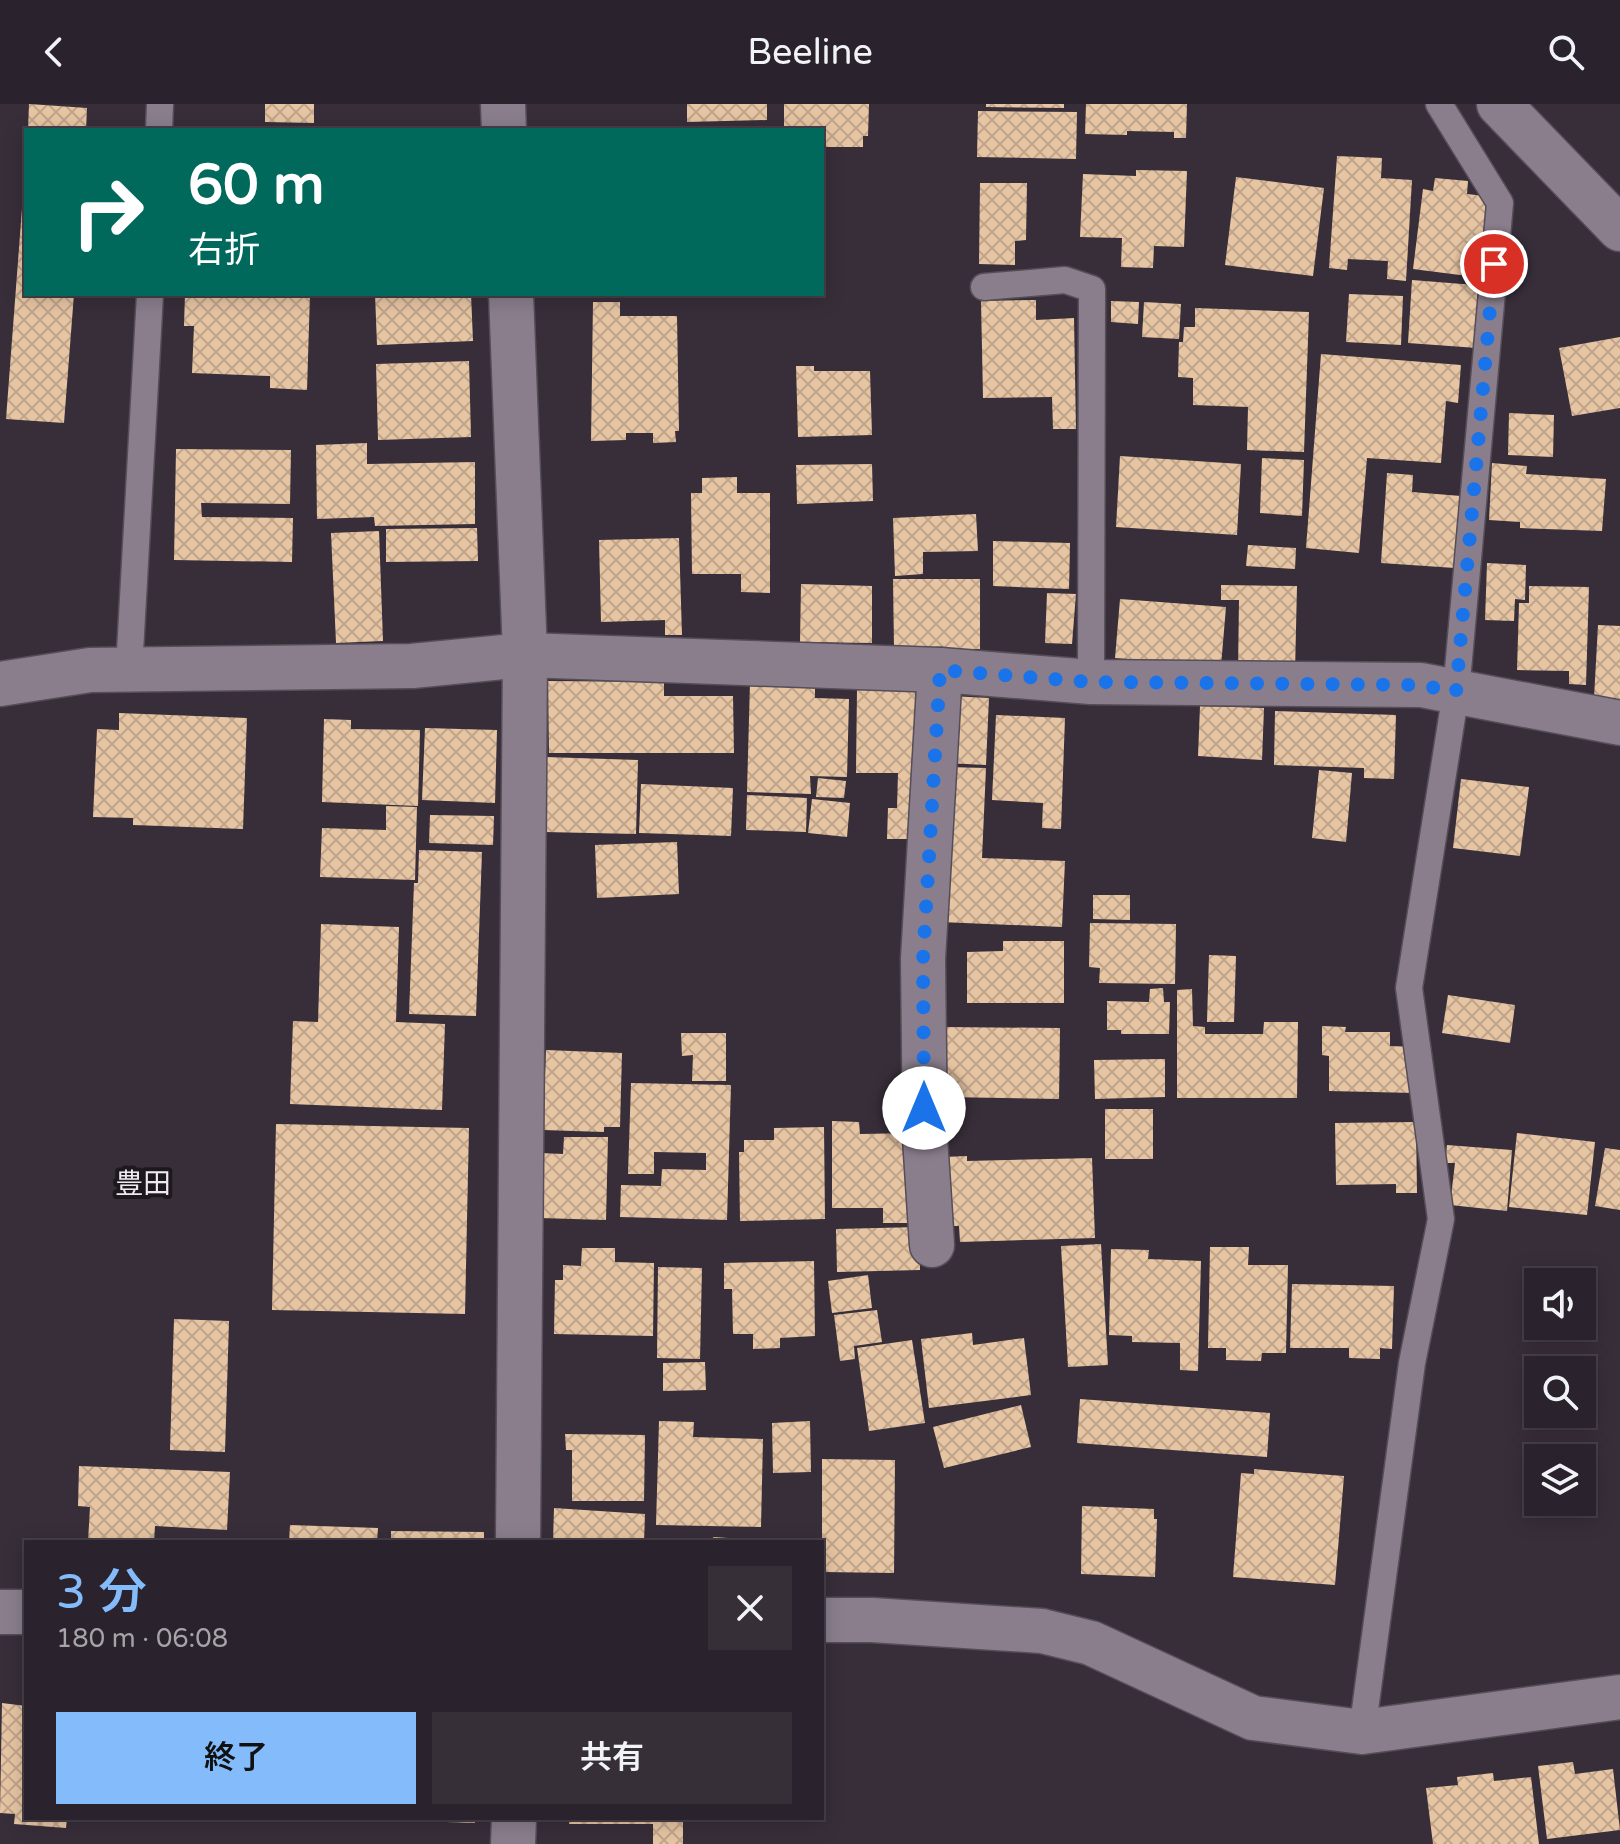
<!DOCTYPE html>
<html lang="ja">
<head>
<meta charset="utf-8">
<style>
	:root { --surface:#2a222c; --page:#362f38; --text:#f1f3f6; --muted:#a5a4a9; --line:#463f48; --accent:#84bcfb }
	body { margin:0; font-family:"Varela Round","Noto Sans JP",sans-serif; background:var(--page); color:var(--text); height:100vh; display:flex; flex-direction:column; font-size:30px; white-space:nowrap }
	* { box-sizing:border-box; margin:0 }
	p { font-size:26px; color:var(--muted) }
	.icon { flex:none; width:44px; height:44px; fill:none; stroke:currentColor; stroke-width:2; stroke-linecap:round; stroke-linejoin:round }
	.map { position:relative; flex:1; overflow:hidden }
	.details { position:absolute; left:24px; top:1436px; width:800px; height:280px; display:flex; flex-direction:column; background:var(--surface); border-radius:0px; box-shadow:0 4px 20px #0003,0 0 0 2px var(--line) }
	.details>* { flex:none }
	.guide { position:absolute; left:24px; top:24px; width:800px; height:168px; border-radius:0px; box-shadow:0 4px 20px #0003,0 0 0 2px var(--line); background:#00695c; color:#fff; overflow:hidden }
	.tools { position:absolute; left:1524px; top:1164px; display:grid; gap:16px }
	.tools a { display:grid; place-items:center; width:72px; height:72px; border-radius:0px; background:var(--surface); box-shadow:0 4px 20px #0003,0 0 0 2px var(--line); font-size:40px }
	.pin { position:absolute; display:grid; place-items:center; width:68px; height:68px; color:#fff; margin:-34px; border:4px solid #fff; border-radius:50%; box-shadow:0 2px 8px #0007 }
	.me { position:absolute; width:88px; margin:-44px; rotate:0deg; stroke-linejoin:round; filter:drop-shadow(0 0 6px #0008) }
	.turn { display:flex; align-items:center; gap:28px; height:168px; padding:0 32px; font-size:36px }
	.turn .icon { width:104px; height:104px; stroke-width:2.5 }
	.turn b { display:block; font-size:56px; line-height:68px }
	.round { display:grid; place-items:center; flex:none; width:84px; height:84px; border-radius:0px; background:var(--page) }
	.head { display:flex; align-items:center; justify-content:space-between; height:136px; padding:0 32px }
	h1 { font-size:48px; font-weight:600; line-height:60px; color:var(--accent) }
	.primary-button { display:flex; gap:16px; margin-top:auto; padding:16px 32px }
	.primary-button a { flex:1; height:92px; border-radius:0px; background:var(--accent); color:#111; font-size:32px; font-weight:600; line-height:92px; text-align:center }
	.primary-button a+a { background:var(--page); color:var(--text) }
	header { display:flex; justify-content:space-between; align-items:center; height:104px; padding:0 32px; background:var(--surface); font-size:36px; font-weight:600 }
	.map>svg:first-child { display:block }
	.building { fill:url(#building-cross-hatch) }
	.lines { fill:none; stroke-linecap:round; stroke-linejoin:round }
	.service-casing { stroke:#554d57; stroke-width:29 }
	.minor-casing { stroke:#554d57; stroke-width:47 }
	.service { stroke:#8a7e8c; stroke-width:26 }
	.minor { stroke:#8a7e8c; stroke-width:44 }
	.route { stroke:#1a73e8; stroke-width:14; stroke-dasharray:0 25.2 }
	.labels { text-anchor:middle; stroke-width:8; stroke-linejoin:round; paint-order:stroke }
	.quarter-label { font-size:28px; fill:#eee8f0; stroke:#1c181d }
</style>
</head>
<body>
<header><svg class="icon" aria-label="back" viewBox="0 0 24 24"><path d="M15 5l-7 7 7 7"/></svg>Beeline<svg class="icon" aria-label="search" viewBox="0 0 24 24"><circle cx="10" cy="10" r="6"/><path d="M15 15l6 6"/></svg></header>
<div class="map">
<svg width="1620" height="1740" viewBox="0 0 1620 1740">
	<defs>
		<pattern id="building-cross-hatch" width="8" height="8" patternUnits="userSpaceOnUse" patternTransform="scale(2)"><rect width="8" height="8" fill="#e7c5a2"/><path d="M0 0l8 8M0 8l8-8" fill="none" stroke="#bfa58c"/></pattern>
	</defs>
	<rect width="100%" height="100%" fill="#382e3a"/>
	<g class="building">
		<path d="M29,0L87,4L86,26H28Z"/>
		<path d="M265,0H314V19L265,18Z"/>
		<path d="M687,0H767V16L687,18Z"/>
		<path d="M784,0H869L868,32H863V43H822V26H784Z"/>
		<path d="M986,0H1064V4L986,3Z"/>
		<path d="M1086,0H1187L1186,34H1174V28L1127,27V31L1085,30Z"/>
		<path d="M978,7L1077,8L1076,55L977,53Z"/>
		<rect x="588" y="23" width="51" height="3"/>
		<path d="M1337,52L1382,54L1381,74L1412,76L1406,177L1387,175L1388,157L1348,155L1347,166L1329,164Z"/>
		<path d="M1136,66L1187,67L1184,143L1154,142L1153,164L1121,163L1122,134L1080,133L1083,70L1136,72Z"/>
		<path d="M1236,73L1324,84L1313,172L1225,161Z"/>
		<path d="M1435,74L1468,77L1467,90L1494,93L1483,174L1413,165L1423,85L1433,87Z"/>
		<path d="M24,78H26V190H74L64,319L6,315Z"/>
		<path d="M980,79H1027L1026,136L1015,137V161L979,160Z"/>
		<path d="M1412,176L1475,181V188H1481L1477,244L1408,239Z"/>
		<path d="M185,190H310L307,286L270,284V272L192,269L194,222H184Z"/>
		<path d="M375,190H471L473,237L377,241Z"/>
		<path d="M1349,190L1403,192L1401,241L1346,238Z"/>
		<path d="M1036,196V216L1074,214L1076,325H1053L1052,293L983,294L981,197Z"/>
		<path d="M1111,197L1139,198L1138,220L1111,218Z"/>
		<path d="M593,198H620V212H677L679,327H675L676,338L653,339V329H626V336L591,337Z"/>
		<path d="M1144,198L1181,200L1179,235L1142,233Z"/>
		<path d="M1195,204L1309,208L1304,348L1247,346L1248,303L1193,301V274L1178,273L1179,238H1183L1184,223H1195Z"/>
		<path d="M1620,233V304L1572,312L1559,244Z"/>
		<path d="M1321,250L1461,261L1458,299L1446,297L1441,359L1367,354L1359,449L1306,444Z"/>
		<path d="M469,257L471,333L378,336L376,260Z"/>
		<path d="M796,262H814V267H870L872,331L798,333Z"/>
		<path d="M1509,309L1554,311L1553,353L1508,351Z"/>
		<path d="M367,339V360L475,358V420L375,422L374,413L317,415L316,341Z"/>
		<path d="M176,345L291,346L290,400L201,399L202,413L293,414L292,458L174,456Z"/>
		<path d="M1120,352L1241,360L1237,431L1116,423Z"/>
		<path d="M1262,354L1304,356L1302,412L1260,409Z"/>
		<path d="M1492,359L1527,362L1526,370L1606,375L1602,427L1520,424V418L1489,416Z"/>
		<path d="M872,360L873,397L797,400L796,361Z"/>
		<path d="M1387,369L1413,371L1412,388L1461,392L1455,464L1381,459Z"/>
		<path d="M737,373V389H770V489L741,488V470H692L691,389H702V374Z"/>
		<path d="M976,410L978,447L923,448V470L895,472L893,414Z"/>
		<path d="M477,424L478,457L386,458V425Z"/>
		<path d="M379,427L383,537L336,539L331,429Z"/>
		<path d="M679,434L682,531H665V516L601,518L599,436Z"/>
		<path d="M993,437L1070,439L1069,485L993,482Z"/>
		<path d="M1248,441L1296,444L1295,465L1246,462Z"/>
		<path d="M1487,459L1526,461L1525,496L1515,495L1514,517L1485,516Z"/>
		<path d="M893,475H980V545H894Z"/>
		<path d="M801,480L872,482V539L800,538Z"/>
		<path d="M1221,481L1297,482L1295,568L1238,566L1239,496H1221Z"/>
		<path d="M1529,482L1589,483L1586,581L1569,580V567L1517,566L1519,499H1529Z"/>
		<path d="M1047,489L1076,490L1072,540L1045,539Z"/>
		<path d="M1120,495L1226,503L1221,562L1115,554Z"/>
		<path d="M1598,521L1620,522V602L1616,601V594H1594Z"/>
		<path d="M548,577L664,578V592H733L734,649H549Z"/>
		<path d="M750,578L798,579V583H815V594L849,595L847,673L810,672L811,690L747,688Z"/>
		<path d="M857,586L919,587L918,735H887L888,704H897L898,669H856Z"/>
		<path d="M950,592L989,594L986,661L946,659Z"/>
		<path d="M1200,602L1264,604L1262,656L1198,652Z"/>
		<path d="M1275,607L1396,611L1394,675L1364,674V664L1274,661Z"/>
		<path d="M119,609L247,614L243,725L133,721V714L93,713L97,625L119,626Z"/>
		<path d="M996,611L1065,614L1061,725L1042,724L1043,699L992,696Z"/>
		<path d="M324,615L351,616V625L420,626L418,702L322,698Z"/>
		<path d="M425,624L497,626L495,699L422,696Z"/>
		<path d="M546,653L638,656L636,730L544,728Z"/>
		<path d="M947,663L986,664L982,754L1065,757L1062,823L940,818Z"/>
		<path d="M1319,666L1352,669L1346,738L1312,734Z"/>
		<path d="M818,674L846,677L844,694L816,693Z"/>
		<path d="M1461,675L1529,683L1520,752L1453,744Z"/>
		<path d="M641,680L733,684L731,732L639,729Z"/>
		<path d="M747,691L807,694L806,728L746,726Z"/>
		<path d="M812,695L850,699L847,733L808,729Z"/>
		<path d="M386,702L417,703L415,776L320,773L322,724L386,726Z"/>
		<path d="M430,711L494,712L493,741L429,739Z"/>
		<path d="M677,738L679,790L597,794L595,741Z"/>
		<path d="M419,746L482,748L476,912L409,910L414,779H418Z"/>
		<path d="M1093,791H1130V816L1093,815Z"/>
		<path d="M1090,819L1176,820L1175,880L1099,879L1100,864L1089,863Z"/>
		<path d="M321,820L399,823L396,918L445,920L442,1006L290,1000L293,917L318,918Z"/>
		<path d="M1003,837H1064V899H967V848L1003,847Z"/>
		<path d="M1209,851L1236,852L1234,918H1207Z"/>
		<path d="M1163,884L1164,898H1170L1169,930H1121V926H1107V897L1149,898L1150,885Z"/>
		<path d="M1192,885L1193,922L1205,923V930H1263L1264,918H1298L1297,994H1177V886Z"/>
		<path d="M1448,891L1515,901L1510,939L1442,929Z"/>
		<path d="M1322,922L1346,923L1345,928H1390V942L1416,943L1414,989L1329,987V952L1322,951Z"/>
		<path d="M944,923L1060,924L1059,995L943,993Z"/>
		<path d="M681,929H726V977H692L693,951L682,952Z"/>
		<path d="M546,946L622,949L620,1023H604V1028L543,1026Z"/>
		<path d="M1165,955V993L1095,995L1094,956Z"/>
		<path d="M631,979L731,981L727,1116L620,1113L621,1081L661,1082L662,1065L706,1066V1049L654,1048V1070H628Z"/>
		<rect x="1105" y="1005" width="48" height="50"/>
		<path d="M832,1017L859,1018L860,1030L914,1029V1119H883V1104H832Z"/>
		<path d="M1416,1018L1417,1089H1396V1080L1336,1081L1335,1019Z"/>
		<path d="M276,1020L469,1024L465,1210L272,1206Z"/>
		<path d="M824,1023L825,1115L740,1117L739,1048H744V1036H774V1024Z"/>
		<path d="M1517,1029L1595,1038L1587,1111L1509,1103Z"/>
		<path d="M564,1033H608L606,1116L540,1114V1049L563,1050Z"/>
		<path d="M1447,1041L1512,1046L1507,1107L1450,1101L1455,1059H1445Z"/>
		<path d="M1605,1044L1620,1046V1106L1595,1102Z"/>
		<path d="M967,1052V1057L1092,1054L1095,1134L960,1138L959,1122H945L943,1053Z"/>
		<path d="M919,1123L920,1166L837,1168L836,1125Z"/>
		<path d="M1101,1140L1108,1261L1068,1263L1061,1142Z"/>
		<path d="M1210,1143H1249L1248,1161H1288L1286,1249H1262L1261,1257L1226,1256V1244H1208Z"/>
		<path d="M582,1144H615V1158L654,1159L653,1232L554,1230L555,1176H563V1161L581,1162Z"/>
		<path d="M1111,1145L1149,1146L1148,1155L1201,1157L1198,1267L1180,1266V1239L1132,1238V1232L1109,1231Z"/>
		<path d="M814,1157L815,1232L780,1234V1244L753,1245V1230H733L732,1185H724V1159Z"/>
		<path d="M658,1163L702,1164L700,1255L657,1254Z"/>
		<path d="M868,1171L872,1204L832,1209L828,1177Z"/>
		<path d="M1292,1180L1394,1182L1392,1245L1380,1244V1255L1349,1254V1244H1290Z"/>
		<path d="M877,1206L882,1238L854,1242L855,1255L840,1257L834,1211Z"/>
		<path d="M174,1215L229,1217L225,1348L170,1346Z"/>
		<path d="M972,1229L973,1241L1024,1234L1031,1291L929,1304L921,1235Z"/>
		<path d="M912,1236L925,1319L869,1327L857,1244Z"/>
		<path d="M705,1258L706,1286L663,1287V1259Z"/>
		<path d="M1080,1295L1270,1309L1267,1353L1077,1339Z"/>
		<path d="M1021,1301L1031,1343L944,1364L933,1323Z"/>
		<path d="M659,1317L694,1318L693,1333L763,1335L761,1423L656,1421Z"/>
		<path d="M810,1317L811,1368L773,1369L772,1319Z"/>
		<path d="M565,1330L645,1331L644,1397H572V1346H566Z"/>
		<path d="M822,1355L895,1356L894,1469L822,1468Z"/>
		<path d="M79,1362L230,1368L227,1426L155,1422L154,1438H88L90,1403L78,1402Z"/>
		<path d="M1254,1365L1344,1372L1335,1481L1233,1473L1241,1369L1254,1370Z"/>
		<path d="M1082,1402L1154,1405V1415H1157L1155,1473L1081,1470Z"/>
		<path d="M554,1404L645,1410L644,1438H553Z"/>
		<path d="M290,1421L378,1424L377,1438H289Z"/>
		<path d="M391,1427L484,1428V1438H391Z"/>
		<path d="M713,1433L759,1436V1438H713Z"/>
		<path d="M2,1599L26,1602V1714H67L66,1724L14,1720L15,1710L0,1709Z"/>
		<path d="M1573,1658L1575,1670L1613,1665L1620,1726L1547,1735L1538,1662Z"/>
		<path d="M1493,1669L1494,1677L1531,1673L1539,1740H1433L1426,1684L1458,1681L1457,1673Z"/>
		<path d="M417,1714H475V1719L417,1717Z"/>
		<path d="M569,1714H683V1740H653V1720H569Z"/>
	</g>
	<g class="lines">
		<g class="service-casing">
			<g id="service">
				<path d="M159,26L160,0"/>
				<path d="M984,183L1065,176L1092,185L1091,578"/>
				<path d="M129,566L150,190"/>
				<path d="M1362,1628L1412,1259L1441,1115L1409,884L1456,588L1500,99L1439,0"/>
			</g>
		</g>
		<g class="minor-casing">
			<g id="minor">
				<path d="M503,0L504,26"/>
				<path d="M1499,0L1620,125"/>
				<path d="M511,190L525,551L518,1438"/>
				<path d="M0,580L90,566L412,562L525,551L940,566L1091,578L1421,581L1620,619"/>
				<path d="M932,1141L925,1034L923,855L940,566"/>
				<path d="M0,1508H26"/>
				<path d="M822,1516H872L1042,1527L1091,1539L1253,1614L1362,1628L1620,1593"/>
				<path d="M513,1740L514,1714"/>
			</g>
		</g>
		<use href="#service" class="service"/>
		<use href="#minor" class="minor"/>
	</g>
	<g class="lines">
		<path class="route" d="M924,1004L923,855L940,566L1091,578L1421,581L1456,588L1494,160"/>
	</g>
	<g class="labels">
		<g class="quarter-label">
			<text x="143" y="1089">豊田</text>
		</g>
	</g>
</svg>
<div class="tools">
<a><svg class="icon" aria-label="sound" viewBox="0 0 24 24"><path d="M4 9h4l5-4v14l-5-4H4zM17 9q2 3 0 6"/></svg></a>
<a><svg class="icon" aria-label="search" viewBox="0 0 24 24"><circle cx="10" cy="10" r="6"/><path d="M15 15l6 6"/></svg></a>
<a><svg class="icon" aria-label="layers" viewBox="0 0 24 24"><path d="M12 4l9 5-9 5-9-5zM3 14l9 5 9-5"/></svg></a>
</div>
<div class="pin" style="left:1494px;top:160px;background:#d93025"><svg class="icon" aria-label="arrive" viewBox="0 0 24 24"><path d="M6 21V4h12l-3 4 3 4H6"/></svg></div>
<svg class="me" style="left:924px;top:1004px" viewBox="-20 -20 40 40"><circle r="19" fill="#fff"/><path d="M0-13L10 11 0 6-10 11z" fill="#1a73e8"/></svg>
<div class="guide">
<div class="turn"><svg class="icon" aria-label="right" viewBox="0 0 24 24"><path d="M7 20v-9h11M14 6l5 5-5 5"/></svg><div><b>60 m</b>右折</div></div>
</div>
<section class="details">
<div class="head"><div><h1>3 分</h1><p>180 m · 06:08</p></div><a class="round"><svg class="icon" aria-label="close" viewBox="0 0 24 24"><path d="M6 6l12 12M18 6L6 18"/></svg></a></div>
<div class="primary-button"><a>終了</a><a>共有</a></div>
</section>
</div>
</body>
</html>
